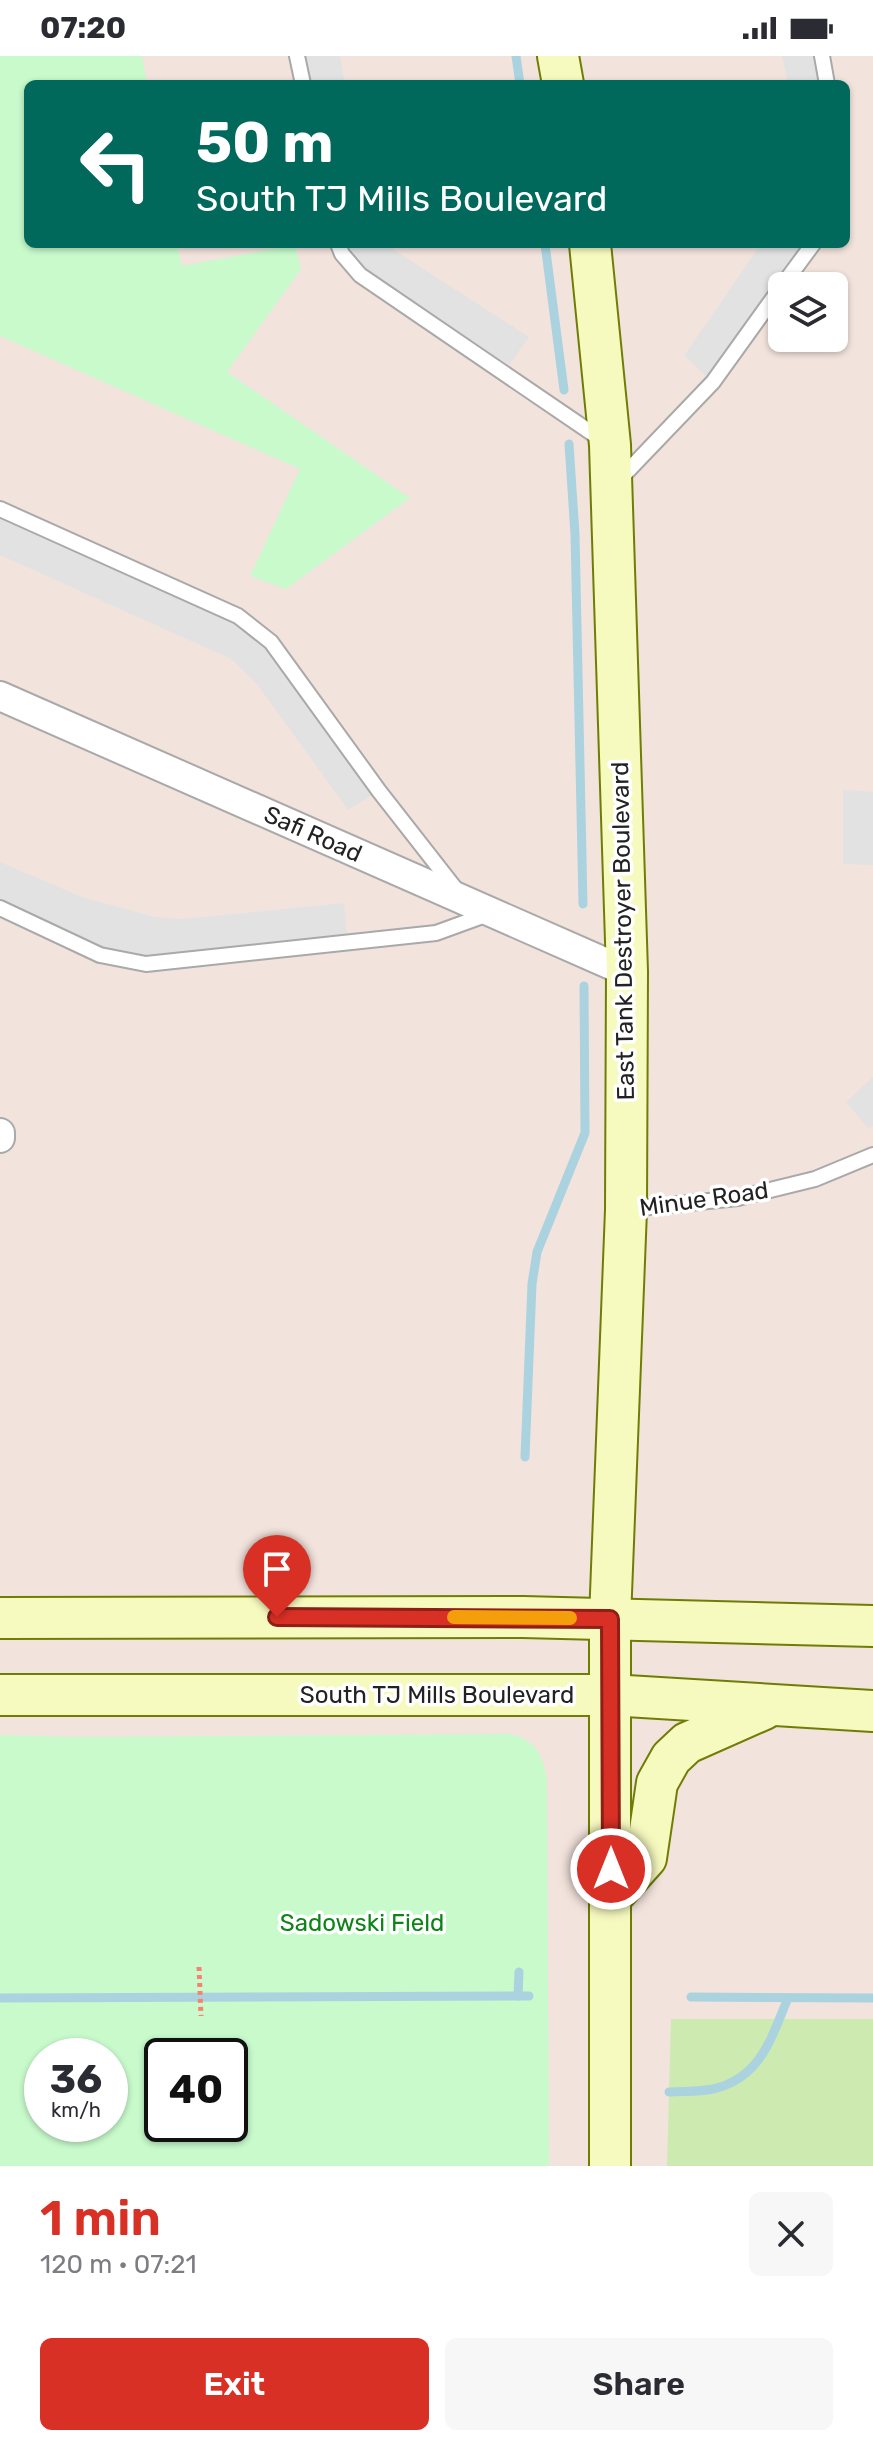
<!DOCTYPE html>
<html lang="en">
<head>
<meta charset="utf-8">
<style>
	:root { --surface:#fff; --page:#f7f7f7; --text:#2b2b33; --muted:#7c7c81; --accent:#d93025 }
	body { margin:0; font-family:Rubik,sans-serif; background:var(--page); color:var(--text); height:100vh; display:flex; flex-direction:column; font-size:30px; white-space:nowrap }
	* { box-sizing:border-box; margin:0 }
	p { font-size:26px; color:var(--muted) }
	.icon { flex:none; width:44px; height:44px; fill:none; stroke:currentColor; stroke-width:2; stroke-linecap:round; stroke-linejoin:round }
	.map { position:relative; height:2110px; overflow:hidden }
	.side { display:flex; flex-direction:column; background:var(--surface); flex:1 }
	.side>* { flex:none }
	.banner { position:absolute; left:24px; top:24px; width:826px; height:168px; border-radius:12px; box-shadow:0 2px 6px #0004; background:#00695c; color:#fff; overflow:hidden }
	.fabs { position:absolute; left:768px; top:216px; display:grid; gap:16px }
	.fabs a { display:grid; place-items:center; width:80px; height:80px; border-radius:12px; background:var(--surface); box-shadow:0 2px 6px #0004; font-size:40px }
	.speed { position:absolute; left:24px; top:1982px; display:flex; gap:16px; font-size:40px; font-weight:700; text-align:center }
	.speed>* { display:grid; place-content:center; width:104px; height:104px; border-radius:50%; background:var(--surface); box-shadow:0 2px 6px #0004; line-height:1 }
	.speed small { font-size:20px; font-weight:400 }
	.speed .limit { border:4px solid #111; border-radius:12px; background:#fff; color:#111 }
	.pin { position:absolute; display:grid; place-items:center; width:68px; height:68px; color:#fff; margin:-82px -34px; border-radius:50% 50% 50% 0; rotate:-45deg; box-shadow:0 0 8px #0007 }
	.pin .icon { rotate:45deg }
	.me { position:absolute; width:88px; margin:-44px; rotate:0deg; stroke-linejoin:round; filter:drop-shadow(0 0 6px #0008) }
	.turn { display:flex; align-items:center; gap:28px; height:168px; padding:0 40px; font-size:36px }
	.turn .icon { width:104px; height:104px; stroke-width:2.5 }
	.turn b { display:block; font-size:56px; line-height:68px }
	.round { display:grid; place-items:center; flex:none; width:84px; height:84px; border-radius:12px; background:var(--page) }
	.headline { display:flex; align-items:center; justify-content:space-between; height:136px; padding:0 40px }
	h1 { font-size:48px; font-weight:600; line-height:60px; color:var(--accent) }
	.cta { display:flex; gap:16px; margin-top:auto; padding:16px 40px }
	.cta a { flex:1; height:92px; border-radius:12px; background:var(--accent); color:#fff; font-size:32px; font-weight:600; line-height:92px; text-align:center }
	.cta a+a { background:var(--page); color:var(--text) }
	.status { display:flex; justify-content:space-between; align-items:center; height:56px; padding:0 40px; background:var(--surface); direction:ltr }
	.status svg { height:22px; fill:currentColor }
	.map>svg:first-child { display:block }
	.military { fill:#f3e3dd; fill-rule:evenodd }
	.grass { fill:#cdebb0 }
	.park { fill:#c8facc; fill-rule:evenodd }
	.parking { fill:#e2e2e2 }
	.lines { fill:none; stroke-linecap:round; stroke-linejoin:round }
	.stream { stroke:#aad3df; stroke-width:9 }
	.lane-casing { stroke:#a9a9a9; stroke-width:18 }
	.street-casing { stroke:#a9a9a9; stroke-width:32 }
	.secondary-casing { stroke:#707d05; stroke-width:44 }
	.path { stroke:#fa8072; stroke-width:5; stroke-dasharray:4 4; stroke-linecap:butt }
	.lane { stroke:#fff; stroke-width:14 }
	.street { stroke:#fff; stroke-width:28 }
	.secondary { stroke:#f7fabf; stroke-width:40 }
	.route-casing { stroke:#8d1f18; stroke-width:20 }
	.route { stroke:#d93025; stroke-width:14 }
	.slow { stroke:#f59e0b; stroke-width:14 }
	.labels { text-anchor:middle; stroke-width:7; stroke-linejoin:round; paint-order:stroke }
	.street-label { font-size:24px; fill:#222; stroke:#fff }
	.park-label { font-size:24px; fill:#0c8416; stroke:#fff }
</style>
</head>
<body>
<div class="status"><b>07:20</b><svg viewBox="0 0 49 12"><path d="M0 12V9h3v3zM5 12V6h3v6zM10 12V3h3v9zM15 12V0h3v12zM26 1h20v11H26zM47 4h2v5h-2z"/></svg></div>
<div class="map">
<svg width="873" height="2110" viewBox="0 0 873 2110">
	<rect width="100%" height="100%" fill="#f2efe9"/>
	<path class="military" d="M0,0H873V2110H0ZM28,28H846V188H28ZM782,230H834V282H782ZM42,2000H110V2068H42ZM162,2000H230V2068H162Z"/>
	<path class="grass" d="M671,1963H873V2110H667Z"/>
	<g class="park">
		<path d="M0,0H142L147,28H28V188H177L182,210L295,189L301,213L227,316L410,442L286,533L250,520L300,413L0,280Z"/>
		<path d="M509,1678C535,1682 544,1701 547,1725L549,2110H0V1679L82,1681ZM42,2000H110V2068H42ZM162,2000H230V2068H162Z"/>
	</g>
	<g class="parking">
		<path d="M297,0H340L345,28H303Z"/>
		<path d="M782,0H822L827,28H788Z"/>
		<path d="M338,188H390L394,194L529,281L504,316L360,219Z"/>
		<path d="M761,188H813L713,326L684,300Z"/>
		<path d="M0,453L238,560L271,586L379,735L348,754L257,628L231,603L0,499Z"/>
		<path d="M843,734L873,736V809L843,808Z"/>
		<path d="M0,806L82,841L155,861L182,863L344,847L348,886L146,908L100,899L0,852Z"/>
		<path d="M873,1021V1070L869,1073L846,1046Z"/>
	</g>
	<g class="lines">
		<g class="stream">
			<path d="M516,0L520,28"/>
			<path d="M545,188L564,334"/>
			<path d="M569,388L575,478L583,848"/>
			<path d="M525,1401L532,1228L537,1196L585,1077L584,930"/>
			<path d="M518,1940L519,1916"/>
			<path d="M691,1941L873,1942"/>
			<path d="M0,1942L529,1940"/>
			<path d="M669,2036C683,2035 699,2036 713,2033C761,2022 771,1982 788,1942"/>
		</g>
		<g class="lane-casing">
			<g id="lane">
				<path d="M297,0L303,28"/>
				<path d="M822,0L827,28"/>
				<path d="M338,188L342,198L360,219L602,384"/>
				<path d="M782,230L813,188"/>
				<path d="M620,423L713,326L782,230"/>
				<path d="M0,453L238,560L271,586L379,735L458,836"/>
				<path d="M0,852L100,899L146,908L436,877L491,857"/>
				<path d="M630,1153L738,1142L815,1123L873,1099"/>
			</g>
		</g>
		<g class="street-casing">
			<g id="street">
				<path d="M0,640L627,916"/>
				<path d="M0,1077V1082"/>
			</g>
		</g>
		<g class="secondary-casing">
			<g id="secondary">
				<path d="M558,0L563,28"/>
				<path d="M590,188L610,389L627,916L626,1154L610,1563V2110"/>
				<path d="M0,1562L523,1561L873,1570"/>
				<path d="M0,1639H610L873,1655"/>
				<path d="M611,1841L646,1802L657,1727L671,1702L687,1687L764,1653"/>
			</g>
		</g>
		<path class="path" d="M199,1911L201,1960"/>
		<use href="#lane" class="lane"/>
		<use href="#street" class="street"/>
		<use href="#secondary" class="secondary"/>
	</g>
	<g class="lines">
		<g class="route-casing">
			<path id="route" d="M277,1561L610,1563L611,1813"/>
		</g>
		<use href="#route" class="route"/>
		<path class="slow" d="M454,1561L570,1562"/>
	</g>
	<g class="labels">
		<g class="street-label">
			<text transform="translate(313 778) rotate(24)" y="8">Safi Road</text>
			<text transform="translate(623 875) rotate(-91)" y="8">East Tank Destroyer Boulevard</text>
			<text transform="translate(704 1143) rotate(-8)" y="8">Minue Road</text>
			<text x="437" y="1647">South TJ Mills Boulevard</text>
		</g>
		<g class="park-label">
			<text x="362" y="1875">Sadowski Field</text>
		</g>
	</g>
</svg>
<div class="fabs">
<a><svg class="icon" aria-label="layers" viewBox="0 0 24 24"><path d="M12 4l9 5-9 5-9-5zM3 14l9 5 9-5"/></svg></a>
</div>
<div class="speed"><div>36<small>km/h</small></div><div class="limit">40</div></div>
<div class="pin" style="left:277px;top:1561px;background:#d93025"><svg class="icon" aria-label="arrive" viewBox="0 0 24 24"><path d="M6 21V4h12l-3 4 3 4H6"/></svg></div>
<svg class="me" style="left:611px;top:1813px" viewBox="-20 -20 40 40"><circle r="17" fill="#d93025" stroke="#fff" stroke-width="3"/><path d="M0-11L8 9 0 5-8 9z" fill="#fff"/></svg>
<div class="banner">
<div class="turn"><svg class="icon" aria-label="left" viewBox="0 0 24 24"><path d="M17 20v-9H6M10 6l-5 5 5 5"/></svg><div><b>50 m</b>South TJ Mills Boulevard</div></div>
</div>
</div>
<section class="side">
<div class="headline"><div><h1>1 min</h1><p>120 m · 07:21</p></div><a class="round"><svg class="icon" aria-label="close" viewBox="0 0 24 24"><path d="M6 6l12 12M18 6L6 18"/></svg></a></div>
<div class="cta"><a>Exit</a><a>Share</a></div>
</section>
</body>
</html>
